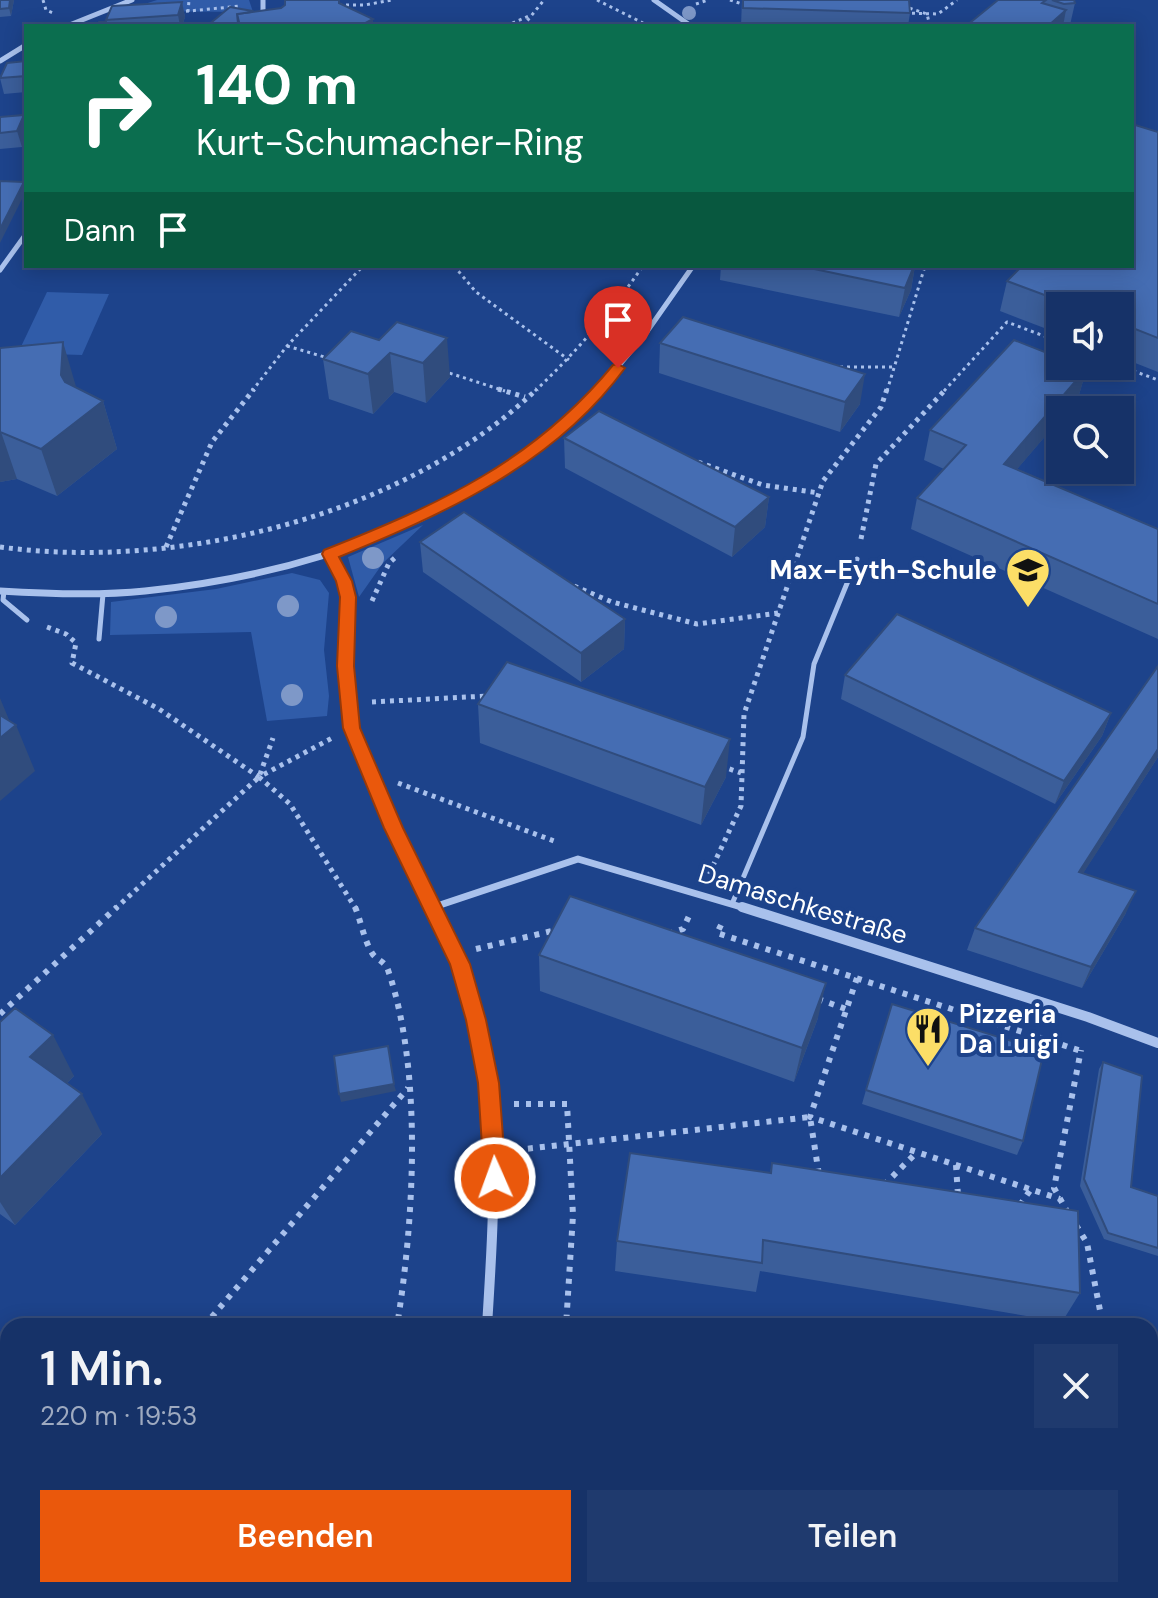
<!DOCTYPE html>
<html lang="de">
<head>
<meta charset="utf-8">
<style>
	:root { --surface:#163268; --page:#1f3a6e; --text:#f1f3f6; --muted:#9eaac0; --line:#354d7c; --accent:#ea580c }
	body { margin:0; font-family:"DM Sans",sans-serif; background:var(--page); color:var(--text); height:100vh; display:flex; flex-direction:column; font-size:30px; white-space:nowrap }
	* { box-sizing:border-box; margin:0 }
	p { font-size:26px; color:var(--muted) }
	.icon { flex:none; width:44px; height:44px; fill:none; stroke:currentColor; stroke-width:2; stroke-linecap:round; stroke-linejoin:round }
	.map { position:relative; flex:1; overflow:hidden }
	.details { position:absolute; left:0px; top:1318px; width:1158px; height:280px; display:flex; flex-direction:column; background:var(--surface); border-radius:24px 24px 0 0; box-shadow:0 4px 20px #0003,0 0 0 2px var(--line) }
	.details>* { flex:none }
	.banner { position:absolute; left:24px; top:24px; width:1110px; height:244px; border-radius:0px; box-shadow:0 4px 20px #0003,0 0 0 2px var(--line); background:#0b6e4f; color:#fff; overflow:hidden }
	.controls { position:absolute; left:1046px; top:292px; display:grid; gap:16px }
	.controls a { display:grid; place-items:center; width:88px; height:88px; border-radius:0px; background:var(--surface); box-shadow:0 4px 20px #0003,0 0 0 2px var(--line); font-size:40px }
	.pin { position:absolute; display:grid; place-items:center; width:68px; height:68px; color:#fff; margin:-82px -34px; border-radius:50% 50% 50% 0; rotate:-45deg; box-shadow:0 0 8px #0007 }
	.pin .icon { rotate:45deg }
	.me { position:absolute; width:88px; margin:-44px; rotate:358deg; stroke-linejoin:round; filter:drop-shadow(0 0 6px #0008) }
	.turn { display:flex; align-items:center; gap:28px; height:168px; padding:0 40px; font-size:36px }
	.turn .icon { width:104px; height:104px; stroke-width:2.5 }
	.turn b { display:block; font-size:56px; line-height:68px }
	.then { display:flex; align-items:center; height:76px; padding:0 40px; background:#0003; gap:16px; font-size:30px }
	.round { display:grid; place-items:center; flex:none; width:84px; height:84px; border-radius:0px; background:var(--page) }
	.summary { display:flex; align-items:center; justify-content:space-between; height:136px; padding:0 40px }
	h1 { font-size:48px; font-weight:600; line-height:60px }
	.button { display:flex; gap:16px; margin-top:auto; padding:16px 40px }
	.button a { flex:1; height:92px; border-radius:0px; background:var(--accent); color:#fff; font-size:32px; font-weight:600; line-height:92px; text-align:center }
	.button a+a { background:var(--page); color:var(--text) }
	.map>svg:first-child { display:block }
	.green { fill:#305ca9 }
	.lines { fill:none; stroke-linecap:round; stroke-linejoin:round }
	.path-far2 { stroke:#a9c1ec; stroke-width:3; stroke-dasharray:3 4; stroke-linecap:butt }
	.path-far1 { stroke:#a9c1ec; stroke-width:5; stroke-dasharray:4 5; stroke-linecap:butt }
	.path { stroke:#a9c1ec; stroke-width:6; stroke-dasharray:5 7; stroke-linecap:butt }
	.service { stroke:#a9c1ec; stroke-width:5 }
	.minor-far2 { stroke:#a9c1ec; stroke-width:5 }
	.minor-far1 { stroke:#a9c1ec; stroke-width:7 }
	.minor { stroke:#a9c1ec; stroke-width:10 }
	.tree { fill:#7e98c8 }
	.wall { fill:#3b5e9a }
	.shaded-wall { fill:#304c7d }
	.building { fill:#456db3; stroke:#304c7d; stroke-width:2 }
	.route { fill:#ea580c; stroke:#983908; stroke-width:2 }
	.labels { text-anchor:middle; stroke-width:8; stroke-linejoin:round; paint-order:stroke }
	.poi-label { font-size:26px; font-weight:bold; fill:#fff; stroke:#1d438b; text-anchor:end }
	.street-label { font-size:26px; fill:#fff; stroke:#1d438b }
</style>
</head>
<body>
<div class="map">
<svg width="1158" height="1598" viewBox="0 0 1158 1598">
	<rect width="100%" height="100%" fill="#1d438b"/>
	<g class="green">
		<path d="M157,0H249L253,12L123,11Z"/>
		<path d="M47,292L109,294L82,355L18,353Z"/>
		<path d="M423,525L383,563L359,597L348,557Z"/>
		<path d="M292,573L320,580L329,593L324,650L329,696L327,716L267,721L251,632L110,635L111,602L216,589Z"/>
	</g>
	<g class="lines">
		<g class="path-far2">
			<path d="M43,0L46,10L53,13"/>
			<path d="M597,0L643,23"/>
			<path d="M730,0L748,6"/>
			<path d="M696,4L708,0"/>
			<path d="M339,5H365L392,0"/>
			<path d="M903,6L927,14L930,26"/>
			<path d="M179,12L241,6"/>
			<path d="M188,12L189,0"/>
			<path d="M905,13L938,14L957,0"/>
			<path d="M506,26L531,15"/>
			<path d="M523,26L544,0"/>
			<path d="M454,266L476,292L569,360"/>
			<path d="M287,346L328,358"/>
			<path d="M1120,366L1158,380"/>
			<path d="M840,367H895"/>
			<path d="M443,371L505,391"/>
			<path d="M252,391L287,346L363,266"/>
			<path d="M535,391C576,352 611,312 643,266"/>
			<path d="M887,391L925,266"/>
			<path d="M944,391L1007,322L1060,342"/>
		</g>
		<g class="path-far1">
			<path d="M498,389L525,397"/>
			<path d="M698,462L763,485L819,493"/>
			<path d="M861,539L876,464L946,389"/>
			<path d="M0,547C180,571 404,516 537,389"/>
			<path d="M166,547L212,442L254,389"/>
			<path d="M574,586L612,602L697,624L778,613"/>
			<path d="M372,601L389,563L398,555"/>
			<path d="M47,627L66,634L76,643L72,663L159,709L259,777L334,737"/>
			<path d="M372,702L487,696"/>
			<path d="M721,766L741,773"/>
			<path d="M259,777L290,804L356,909"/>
			<path d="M398,783L554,841"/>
			<path d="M709,874L741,806L744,714L823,481L881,407L887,389"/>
			<path d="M115,909L259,777L273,738"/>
		</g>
		<g class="path">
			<path d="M355,907C361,921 364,940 372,953C376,960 385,961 388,970C423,1071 414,1221 397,1326"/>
			<path d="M721,925L717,933L1081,1051"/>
			<path d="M668,934L683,929L689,916"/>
			<path d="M476,949L556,930"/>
			<path d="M857,978L810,1117L1060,1199"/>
			<path d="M818,999L846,1009"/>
			<path d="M0,1014L117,907"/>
			<path d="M514,1104H567L573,1215L566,1326"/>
			<path d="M516,1150L810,1117L819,1175"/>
			<path d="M956,1165L958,1196"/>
			<path d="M884,1185L917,1152"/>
			<path d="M1020,1205L1031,1189"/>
			<path d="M1068,1213L1054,1188L1081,1050"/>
			<path d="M1076,1225L1087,1243L1103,1326"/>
			<path d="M204,1326L408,1088"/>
			<path d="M0,1507L8,1506"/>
			<path d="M459,1590L463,1598"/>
			<path d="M1100,1590V1598"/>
			<path d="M373,1598L375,1590"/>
		</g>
		<g class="service">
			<path d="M4,591L3,600L27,620"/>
			<path d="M99,639L103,594"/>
			<path d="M732,904L803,737L814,664L857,559"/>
		</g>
		<g class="minor-far2">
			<path d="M654,0L691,26"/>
			<path d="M67,26L132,0"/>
			<path d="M254,26L263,14V0"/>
			<path d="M0,61L26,45"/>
			<path d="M0,270L26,234"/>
			<path d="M598,391L646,333L693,266"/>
		</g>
		<g class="minor-far1">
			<path d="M330,554C364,617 337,655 350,717C363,785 405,847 435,909"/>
			<path d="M0,591C48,594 97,596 145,591C311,574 486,515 600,389"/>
			<path d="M434,907L578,859L748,909"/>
		</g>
		<g class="minor">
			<path d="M434,907C504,1053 497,1169 487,1326"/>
			<path d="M742,907L1088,1017L1158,1043"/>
			<path d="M419,1598L423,1590"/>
		</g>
	</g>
	<g class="tree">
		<circle cx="689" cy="13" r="7"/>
		<circle cx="373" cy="558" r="11"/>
		<circle cx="288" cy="606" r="11"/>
		<circle cx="166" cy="617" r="11"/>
		<circle cx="292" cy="695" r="11"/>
	</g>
	<g class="wall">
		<path d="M0,0H14L11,16L0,17Z"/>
		<path d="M742,0H909L910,13L908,26H741Z"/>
		<path d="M998,0H1074L1075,3L1070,25H1063Z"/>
		<path d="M182,2L185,17L182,26H97L106,22V20Z"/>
		<path d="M26,61V92L4,94L0,78Z"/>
		<path d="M0,117L26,122V136L22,147L0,149Z"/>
		<path d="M1158,132V372L1120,357V306H1060V334L1000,311L1007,281Z"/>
		<path d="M721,266H915L911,290L899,317L720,280Z"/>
		<path d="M379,340L450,377L426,403L394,392L373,414L329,399L323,359Z"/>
		<path d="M660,343L860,404L840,432L659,373Z"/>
		<path d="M0,348L103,401L117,449L57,496L17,479L0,482Z"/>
		<path d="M1087,368L1078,398L1017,469L1158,529V639L911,529L917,498L944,469L924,460L930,430Z"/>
		<path d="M564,438L769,497L765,527L732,557L565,468Z"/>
		<path d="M420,542L625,619L624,649L581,682L423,572Z"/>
		<path d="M1158,666V757L1083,873L1126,913L1082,988L967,950L975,928Z"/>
		<path d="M845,675L1111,713L1102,736L1055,804L841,699Z"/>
		<path d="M478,704L726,777L701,825L480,743Z"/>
		<path d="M539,955L818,1018L794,1082L540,991Z"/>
		<path d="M0,1022L74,1076L67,1083L102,1134L15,1225L0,1214Z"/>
		<path d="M1103,1062L1131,1187L1158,1196V1256L1104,1239L1080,1186L1099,1069Z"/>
		<path d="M866,1090L1023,1141L1017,1155L862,1104Z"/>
		<path d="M772,1163L1080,1293L1062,1322L760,1271L756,1292L615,1271L617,1241L770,1173Z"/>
		<path d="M542,1590H969L992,1598H550L542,1595Z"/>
	</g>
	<g class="shaded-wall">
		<path d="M10,0H14L11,16L9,8Z"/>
		<path d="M182,2L185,17L182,26H180L178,15Z"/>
		<path d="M1066,10L1063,26H1048Z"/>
		<path d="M373,19V26H360Z"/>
		<path d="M24,115L26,122V136L22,147L17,131Z"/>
		<path d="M24,182L26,191L0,243V229Z"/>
		<path d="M914,266H915L911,290L899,317L905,288Z"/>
		<path d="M447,338L450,377L426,403L423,363Z"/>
		<path d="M63,342L77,390L75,422L61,375Z"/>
		<path d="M390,353L394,392L373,414L368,374Z"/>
		<path d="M1087,368L1078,398L1068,410H1060V419L996,494L1004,464Z"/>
		<path d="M865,374L860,404L840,432L845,402Z"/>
		<path d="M103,401L117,449L57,496L41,449Z"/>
		<path d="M0,432H1L17,479L0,482Z"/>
		<path d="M769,497L765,527L732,557L735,527Z"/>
		<path d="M625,619L624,649L581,682V653Z"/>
		<path d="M0,698L12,727L0,737Z"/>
		<path d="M1111,713L1102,736L1055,804L1064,781Z"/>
		<path d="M16,725L35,771L0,801V738Z"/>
		<path d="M730,739L726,777L701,825L705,787Z"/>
		<path d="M1158,749V757L1070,894L1079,872Z"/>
		<path d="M1136,891L1126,913L1082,988L1091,967Z"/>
		<path d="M826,983L818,1018L794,1082L802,1048Z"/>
		<path d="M53,1035L74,1076L52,1098L30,1057Z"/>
		<path d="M394,1084L396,1091L341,1102L339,1094Z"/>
		<path d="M82,1094L102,1134L15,1225L0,1202V1178Z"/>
		<path d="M220,1590H257L250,1598H214Z"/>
	</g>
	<g class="building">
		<path d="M0,0H10L9,8L0,9Z"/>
		<path d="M285,0H339V3L373,19L360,26H240L237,14L281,8L285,5Z"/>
		<path d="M743,0H909L910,13L743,8Z"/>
		<path d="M998,0H1046L1042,3L1066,10L1048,26H966Z"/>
		<path d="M1052,0H1074L1075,3L1064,4Z"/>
		<path d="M182,2L178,15L106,20L112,6Z"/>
		<path d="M230,7L252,11L251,12L237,14L238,23L235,26H207Z"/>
		<path d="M99,22H106L107,26H97Z"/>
		<path d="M26,61V76L0,78L7,63Z"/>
		<path d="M24,115L17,131L0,133V117Z"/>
		<path d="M1132,124L1158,132V338L1120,323V306H1074L1007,281L1022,266H1132Z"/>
		<path d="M0,181L24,182L0,229Z"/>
		<path d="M800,266H914L905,288Z"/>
		<path d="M683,317L865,374L845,402L660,343Z"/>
		<path d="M397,322L447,338L423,363L390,353L368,374L323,359L351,331L379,340Z"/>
		<path d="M1014,340L1060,358V366H1080L1087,368L1004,464L1158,529V604L917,498L966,445L930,430Z"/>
		<path d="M63,342L61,375L65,382L103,401L41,449L0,432V348Z"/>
		<path d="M599,411L769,497L735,527L564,438Z"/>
		<path d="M464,512L625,619L581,653L420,542Z"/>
		<path d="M897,614L1111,713L1064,781L845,675Z"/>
		<path d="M507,662L730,739L705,787L478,704Z"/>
		<path d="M1158,666V749L1079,872L1136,891L1091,967L975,928Z"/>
		<path d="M0,715L16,725L0,738Z"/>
		<path d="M570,896L826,983L802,1048L539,955Z"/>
		<path d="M892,1004L1044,1051L1023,1141L866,1090Z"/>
		<path d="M15,1008L53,1035L30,1057L82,1094L0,1178V1022Z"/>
		<path d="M388,1046L394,1084L339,1094L334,1056Z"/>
		<path d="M1103,1062L1142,1076L1131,1187L1158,1196V1248L1108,1233L1084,1179Z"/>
		<path d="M630,1153L771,1173L772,1163L1078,1211L1080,1293L763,1240L762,1263L617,1241Z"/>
		<path d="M13,1590H220L214,1598H13L17,1594Z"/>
		<path d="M585,1590H969L992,1598H608Z"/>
	</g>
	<path class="route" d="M618,364L625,368C555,464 446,513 339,557L352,581L356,597L354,666L360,728L403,828L470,964L486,1020L499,1083L506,1178L503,1185L495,1188L488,1185L484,1178L478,1083L466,1020L450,964L384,828L343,728L337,666L340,597L336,581L322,554L324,550C438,505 533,462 613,365Z"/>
	<defs>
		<g id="school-pin" transform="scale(2.3)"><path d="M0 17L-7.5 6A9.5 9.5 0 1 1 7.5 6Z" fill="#fcde67" stroke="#1d438b"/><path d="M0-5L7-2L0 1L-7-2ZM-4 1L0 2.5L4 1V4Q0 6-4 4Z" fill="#111"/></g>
		<g id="restaurant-pin" transform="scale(2.3)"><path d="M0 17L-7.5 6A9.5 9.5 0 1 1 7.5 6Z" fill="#fcde67" stroke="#1d438b"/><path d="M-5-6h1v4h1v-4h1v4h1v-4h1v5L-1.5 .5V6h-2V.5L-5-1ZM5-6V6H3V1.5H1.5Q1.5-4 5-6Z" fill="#111"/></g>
	</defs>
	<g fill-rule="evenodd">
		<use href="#school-pin" x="1028" y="570"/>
		<use href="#restaurant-pin" x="928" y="1029"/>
	</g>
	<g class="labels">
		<g class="poi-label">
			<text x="997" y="579">Max-Eyth-Schule</text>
			<text x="959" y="1023" text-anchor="start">Pizzeria<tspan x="959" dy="30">Da Luigi</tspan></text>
		</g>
		<g class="street-label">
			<text transform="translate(803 904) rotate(17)" y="9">Damaschkestraße</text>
		</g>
	</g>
</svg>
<div class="controls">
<a><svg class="icon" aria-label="sound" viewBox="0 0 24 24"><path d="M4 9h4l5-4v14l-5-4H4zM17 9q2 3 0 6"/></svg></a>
<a><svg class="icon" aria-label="search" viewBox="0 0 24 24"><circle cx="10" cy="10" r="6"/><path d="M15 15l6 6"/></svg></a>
</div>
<div class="pin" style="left:618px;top:368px;background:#d93025"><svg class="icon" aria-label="arrive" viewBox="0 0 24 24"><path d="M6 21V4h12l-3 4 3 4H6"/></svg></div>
<svg class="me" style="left:495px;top:1178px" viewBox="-20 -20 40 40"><circle r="17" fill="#ea580c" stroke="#fff" stroke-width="3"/><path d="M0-11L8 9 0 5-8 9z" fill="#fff"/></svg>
<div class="banner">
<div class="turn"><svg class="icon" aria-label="right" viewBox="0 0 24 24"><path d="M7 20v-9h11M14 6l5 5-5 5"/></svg><div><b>140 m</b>Kurt-Schumacher-Ring</div></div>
<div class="then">Dann<svg class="icon" aria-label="arrive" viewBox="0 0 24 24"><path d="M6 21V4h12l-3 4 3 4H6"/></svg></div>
</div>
<section class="details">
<div class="summary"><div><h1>1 Min.</h1><p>220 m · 19:53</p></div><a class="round"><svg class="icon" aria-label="close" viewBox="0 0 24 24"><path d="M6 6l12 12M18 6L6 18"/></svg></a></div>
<div class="button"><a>Beenden</a><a>Teilen</a></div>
</section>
</div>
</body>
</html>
